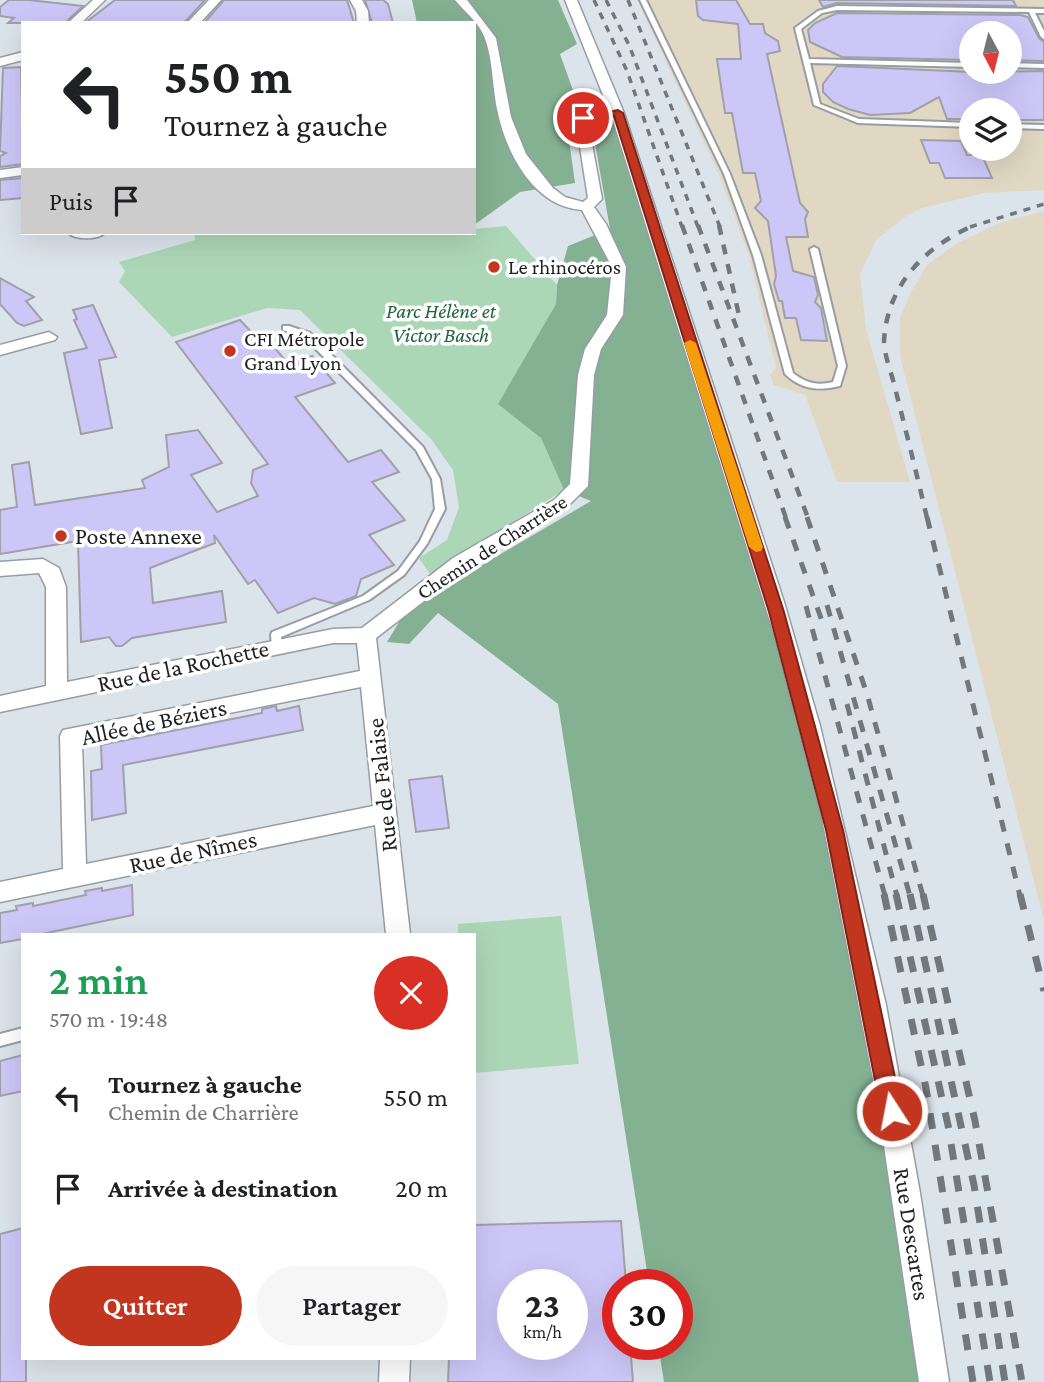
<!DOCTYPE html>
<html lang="fr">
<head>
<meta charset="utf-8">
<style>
	:root { --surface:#fff; --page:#f6f6f6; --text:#202124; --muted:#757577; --accent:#c23620 }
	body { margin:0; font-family:"Crimson Pro",serif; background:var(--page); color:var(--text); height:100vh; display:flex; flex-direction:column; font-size:26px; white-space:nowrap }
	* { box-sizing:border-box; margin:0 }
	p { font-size:23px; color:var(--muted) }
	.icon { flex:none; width:38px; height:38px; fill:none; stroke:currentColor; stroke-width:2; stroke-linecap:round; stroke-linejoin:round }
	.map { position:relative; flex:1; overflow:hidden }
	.drawer { position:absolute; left:21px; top:933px; width:455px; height:427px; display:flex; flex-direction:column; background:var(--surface); border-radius:0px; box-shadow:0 7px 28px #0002 }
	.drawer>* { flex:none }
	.hud { position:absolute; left:21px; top:21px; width:455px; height:214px; border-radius:0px; box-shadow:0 7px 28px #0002; background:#fff; color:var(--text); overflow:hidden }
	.needle { width:46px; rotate:173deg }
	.fabs { position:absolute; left:959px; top:21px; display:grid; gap:14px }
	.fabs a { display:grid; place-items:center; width:63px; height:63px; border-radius:50%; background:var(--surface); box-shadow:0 7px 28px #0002; font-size:35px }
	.speed { position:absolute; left:497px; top:1269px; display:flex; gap:14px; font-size:35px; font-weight:700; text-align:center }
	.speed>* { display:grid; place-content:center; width:91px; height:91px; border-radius:50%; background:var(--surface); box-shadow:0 7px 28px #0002; line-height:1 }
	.speed small { font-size:18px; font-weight:400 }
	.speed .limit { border:10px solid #d22; background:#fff; color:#111 }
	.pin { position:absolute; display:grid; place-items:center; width:60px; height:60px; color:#fff; margin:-30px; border:4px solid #fff; border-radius:50%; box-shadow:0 2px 7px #0007 }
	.me { position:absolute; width:77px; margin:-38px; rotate:349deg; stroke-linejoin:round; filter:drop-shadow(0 0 5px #0008) }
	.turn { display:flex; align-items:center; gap:24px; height:147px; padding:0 28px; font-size:32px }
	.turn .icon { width:91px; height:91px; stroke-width:2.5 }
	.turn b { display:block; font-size:49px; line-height:60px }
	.then { display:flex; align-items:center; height:66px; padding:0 28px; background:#0003; gap:14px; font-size:26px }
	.round { display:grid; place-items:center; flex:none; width:74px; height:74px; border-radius:37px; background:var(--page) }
	.summary { display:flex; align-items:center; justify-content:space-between; height:119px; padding:0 28px }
	h1 { font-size:42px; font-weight:600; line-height:52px; color:#1e9e55 }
	.button { display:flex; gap:14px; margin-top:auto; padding:14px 28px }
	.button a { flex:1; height:80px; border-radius:42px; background:var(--accent); color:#fff; font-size:28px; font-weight:600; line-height:80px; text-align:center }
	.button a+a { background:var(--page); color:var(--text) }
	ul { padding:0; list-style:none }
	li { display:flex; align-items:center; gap:21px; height:91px; padding:0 28px }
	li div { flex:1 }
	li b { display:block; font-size:26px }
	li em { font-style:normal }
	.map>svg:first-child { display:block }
	.industrial { fill:#e1d8c3; fill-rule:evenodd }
	.green { fill:#acd7b7 }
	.forest { fill:#84b191 }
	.building { fill:#cdc7f8; stroke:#a1a0a9; stroke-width:2; fill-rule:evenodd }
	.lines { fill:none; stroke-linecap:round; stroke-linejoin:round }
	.lane-casing { stroke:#969da4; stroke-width:4 }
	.street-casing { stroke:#969da4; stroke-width:3 }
	.lane { fill:#fff; fill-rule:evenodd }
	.street { fill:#fff; fill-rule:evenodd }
	.rail-far3 { stroke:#72777b; stroke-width:3.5; stroke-dasharray:7 7; stroke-linecap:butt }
	.rail-far2 { stroke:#72777b; stroke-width:4.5; stroke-dasharray:10 10; stroke-linecap:butt }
	.rail-far1 { stroke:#72777b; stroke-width:5; stroke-dasharray:12 12; stroke-linecap:butt }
	.rail { stroke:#72777b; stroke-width:7; stroke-dasharray:16 16; stroke-linecap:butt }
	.route { fill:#c23620; stroke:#7e2315; stroke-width:2 }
	.slow { fill:#f59e0b }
	.poi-dot { fill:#c23620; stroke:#fff; stroke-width:2.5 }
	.labels { text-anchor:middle; stroke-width:7; stroke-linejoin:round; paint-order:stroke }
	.far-poi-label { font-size:21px; fill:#1e2023; stroke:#fff; text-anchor:start }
	.far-park-label { font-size:21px; font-style:italic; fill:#20653b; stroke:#fff }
	.far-street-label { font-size:21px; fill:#1e2023; stroke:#fff }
	.poi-label { font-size:24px; fill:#1e2023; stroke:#fff; text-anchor:start }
	.street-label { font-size:24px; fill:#1e2023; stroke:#fff }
</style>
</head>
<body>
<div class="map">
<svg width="1044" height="1382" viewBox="0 0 1044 1382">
	<rect width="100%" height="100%" fill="#dce4eb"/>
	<g class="industrial">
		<path d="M637,0H1044V190L985,193L922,208L906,216L876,240L860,274L866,329L910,482H837L805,395L774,385L770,375L776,368L749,256L718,172ZM971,33H1010V72H971ZM971,110H1010V149H971Z"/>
		<path d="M1044,211V921L900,356V317L910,294L927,265L956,244L999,223Z"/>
	</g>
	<g class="green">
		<path d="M506,226L557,285L556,304L499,404L541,438L564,490L430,574L419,558L447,540L459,507L453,470L431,439L300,310L267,308L172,337L119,282L125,271L119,262L195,240L194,233H474V229Z"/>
		<path d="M561,916L579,1064L474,1073V934H458V924Z"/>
	</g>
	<g class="forest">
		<path d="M412,0H558L577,44L560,54L579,107L566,118L575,183L520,192L474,225V23H417Z"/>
		<path d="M597,119L616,126L688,361L765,595L829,842L868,1038L921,1382H664L658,1344H677V1284H649L558,704L438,613L409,644L387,642L407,609L591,501L564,490L541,438L498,404L556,304L557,285L568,246L610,229L592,126Z"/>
	</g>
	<g class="building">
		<path d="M9,0H29L83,6L65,23H8L14,18L0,16V7Z"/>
		<path d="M115,0H205L184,23H85Z"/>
		<path d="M224,0H347L354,23H204Z"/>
		<path d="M365,0H383L388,4L393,23H372Z"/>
		<path d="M696,0H736L750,24H763L765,33L778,41L780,51L767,54L800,203L808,212L805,219L808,237H786L793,271L814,277L818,295L815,302L821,308L827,341L801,340L796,318H785L782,301H779L774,284L776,276L768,221L755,208L761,201L755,173H743L732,113H725L717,59H741L738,24L703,20L698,16Z"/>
		<path d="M819,0H1013L1016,6L837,3L823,7Z"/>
		<path d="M837,13L1020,15L1028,17L1039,38L1044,42V61L1010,60V33H971V60L842,57L810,42L808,30L815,23Z"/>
		<path d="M837,66L971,72L1044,71V120H1010V110H971V119H947L939,97L910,113L870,115L848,109L833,102L823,92V84Z"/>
		<path d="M21,67L23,164L0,167V156L6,153L0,151L3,68Z"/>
		<path d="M921,140L961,141L967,155H982L992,178H945L939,163H930Z"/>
		<path d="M23,178V198L0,200V180Z"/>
		<path d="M0,278L34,297L26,301L42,320L24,326L17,323L0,304Z"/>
		<path d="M93,305L116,357L99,360L112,428L81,434L64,353L87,348L74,320L77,319L73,310Z"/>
		<path d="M240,320L255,336L263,333L288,364L312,356L335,383L295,397L348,462L381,450L399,472L372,482L405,520L369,535L394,565L361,579L356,596L335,604L314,598L278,613L255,580L248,584L214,535L215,543L150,568L153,603L222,591L226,622L132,638L122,646H116L109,637L81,642L78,541L0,554V510L17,507L12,465L29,462L35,505L145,488L142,480L169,467L166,435L198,430L222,463L191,475L217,512L258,496L251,483L253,470L268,464L176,342Z"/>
		<path d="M276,706L277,711L299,706L303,730L123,765L126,813L92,820L91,771L102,769L101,745L262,713V709Z"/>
		<path d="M442,776L449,828L416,832L409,780Z"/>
		<path d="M132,885L133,915L42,934H23V939L0,943V913L17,910L16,906L33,903V906L86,895L85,891L102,888V891Z"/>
		<path d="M23,1055V1091L0,1096V1061Z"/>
		<path d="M621,1221L626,1284H618V1344H630L633,1382H448L449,1358H474V1225ZM513,1284H572V1344H513Z"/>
		<path d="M23,1228V1358H26V1382H0V1234Z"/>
	</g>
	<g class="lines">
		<g class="lane-casing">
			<g id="lane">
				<path d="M640,0H646L730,174L761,255L793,373C806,383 817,386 833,382L838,366L810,249L814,247L818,249L846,366L840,386C818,391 802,390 785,374L753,255L724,174Z"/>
				<path d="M837,6L1044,9V13H1035L1044,31V39L1041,37L1029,12L837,10L822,13L801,29L809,59L971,63V67L810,63L820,104L859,119L971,123V127L858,123L814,105L795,28L818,11Z"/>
				<path d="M1010,63L1044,64V68L1010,67Z"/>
				<path d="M1010,124L1044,125V129L1010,128Z"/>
				<path d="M283,326H289L310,333L423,447L440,479L445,509L427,544L404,575L369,600L281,637L282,647L277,651L272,647L271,635L272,632L363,596L398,571L420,541L435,509L432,479L416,450L304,337L283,330Z"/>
				<path d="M23,1028V1040L0,1046V1034Z"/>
			</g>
		</g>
		<g class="street-casing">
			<g id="street">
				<path d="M93,0H105L81,23H68Z"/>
				<path d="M209,0H221L200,23H187Z"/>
				<path d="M350,0H362L368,11L369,23H357L356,11Z"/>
				<path d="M455,0H467L496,38L511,117L526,154L553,188L565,197L583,202L588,198L576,122L581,113L609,110L565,0H577L624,113L784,602L820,726L886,1005L920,1193L949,1382H919L877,1099L822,818L774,634L612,117L588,122L602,199L594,207L606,224L626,267L623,315L601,349L594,375L588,486L566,508L467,568L376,638L410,934H386L375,825L0,902V882L63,869L60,736L63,730L360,671L357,643H333L0,712V696L46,686V587L39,573L0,576V562L43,559L59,568L66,587L67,682L333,629L362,628L453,558L554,500L570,484L578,375L585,349L607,315L612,267L582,210C533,207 505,151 497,109C492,85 493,56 483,34C477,21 464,11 455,0ZM361,687L373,806L86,864L82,742Z"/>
				<path d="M23,52V60L0,66V58Z"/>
				<path d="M23,167V175L0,178V170Z"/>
				<path d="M68,233H105C97,240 76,240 68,233Z"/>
				<path d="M49,332L57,337L55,340L0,355V345Z"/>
				<path d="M380,1358H410L409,1382H379Z"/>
			</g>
		</g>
		<use href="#lane" class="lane"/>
		<use href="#street" class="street"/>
		<g class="rail-far3">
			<path d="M594,0L627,71L682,227"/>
			<path d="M606,0L629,45L698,227"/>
			<path d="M628,0L720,227"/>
			<path d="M970,227L1044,204"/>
		</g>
		<g class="rail-far2">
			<path d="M682,225L786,518"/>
			<path d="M698,225L808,518"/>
			<path d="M719,225L740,320"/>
			<path d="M927,518C917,475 906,431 895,388C892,374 884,355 884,341C887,285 925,246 975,225"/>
		</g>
		<g class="rail-far1">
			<path d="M785,517L822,621"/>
			<path d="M807,517L867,694L923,896"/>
			<path d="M927,517L1020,896"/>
			<path d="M827,605L910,896"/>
			<path d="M806,606L885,896"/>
			<path d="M847,704L897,896"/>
		</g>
		<g class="rail">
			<path d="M884,894L926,1088L973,1382"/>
			<path d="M896,894L948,1125L990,1382"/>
			<path d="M910,894L974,1185L1005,1382"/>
			<path d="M923,894L975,1121L1022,1382"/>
			<path d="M1020,894L1044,991"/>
		</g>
	</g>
	<path class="route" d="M618,110L623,113L784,612L843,830L902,1111L899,1118L892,1121L884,1118L881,1111L826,830L769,612L614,116L583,121L579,118Z"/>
	<path class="slow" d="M690,340L696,343L763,547L761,551L756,552L749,547L684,343Z"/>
	<g class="poi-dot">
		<circle cx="494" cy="267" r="7"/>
		<circle cx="230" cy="351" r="7"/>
		<circle cx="61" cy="536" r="7"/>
	</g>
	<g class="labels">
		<g class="far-poi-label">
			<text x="508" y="274">Le rhinocéros</text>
			<text x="244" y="346">CFI Métropole<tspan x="244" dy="24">Grand Lyon</tspan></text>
		</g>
		<g class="far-park-label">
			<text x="441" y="318">Parc Hélène et<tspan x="441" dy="24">Victor Basch</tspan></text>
		</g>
		<g class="far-street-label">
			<text transform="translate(492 547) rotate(-33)" y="7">Chemin de Charrière</text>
		</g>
		<g class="poi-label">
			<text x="75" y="544">Poste Annexe</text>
		</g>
		<g class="street-label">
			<text transform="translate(183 666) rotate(-12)" y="8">Rue de la Rochette</text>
			<text transform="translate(154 722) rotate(-12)" y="8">Allée de Béziers</text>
			<text transform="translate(382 785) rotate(-96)" y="8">Rue de Falaise</text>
			<text transform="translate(193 852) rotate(-12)" y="8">Rue de Nîmes</text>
			<text transform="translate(912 1234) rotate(81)" y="8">Rue Descartes</text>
		</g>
	</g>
</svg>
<div class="fabs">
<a><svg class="needle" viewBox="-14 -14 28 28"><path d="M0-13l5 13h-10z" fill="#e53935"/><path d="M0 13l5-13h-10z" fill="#757577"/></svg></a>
<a><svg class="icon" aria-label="layers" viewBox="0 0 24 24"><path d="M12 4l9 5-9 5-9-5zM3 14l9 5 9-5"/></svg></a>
</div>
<div class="speed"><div>23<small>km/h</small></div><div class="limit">30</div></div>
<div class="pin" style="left:583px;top:118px;background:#d93025"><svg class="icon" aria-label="arrive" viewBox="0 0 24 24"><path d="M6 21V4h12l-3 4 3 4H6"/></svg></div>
<svg class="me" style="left:892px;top:1111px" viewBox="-20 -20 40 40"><circle r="17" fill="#c23620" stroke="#fff" stroke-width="3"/><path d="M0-11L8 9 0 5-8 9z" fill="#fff"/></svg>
<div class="hud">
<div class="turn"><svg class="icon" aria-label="left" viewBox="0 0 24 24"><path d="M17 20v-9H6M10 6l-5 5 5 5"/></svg><div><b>550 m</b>Tournez à gauche</div></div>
<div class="then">Puis<svg class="icon" aria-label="arrive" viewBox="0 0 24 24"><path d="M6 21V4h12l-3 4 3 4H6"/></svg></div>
</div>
<section class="drawer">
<div class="summary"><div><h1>2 min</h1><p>570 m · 19:48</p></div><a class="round" style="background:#d93025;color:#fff"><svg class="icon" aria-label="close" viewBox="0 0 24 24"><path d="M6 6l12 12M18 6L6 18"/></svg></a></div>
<ul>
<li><svg class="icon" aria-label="left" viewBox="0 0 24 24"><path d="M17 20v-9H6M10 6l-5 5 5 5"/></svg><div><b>Tournez à gauche</b><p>Chemin de Charrière</p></div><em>550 m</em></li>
<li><svg class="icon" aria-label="arrive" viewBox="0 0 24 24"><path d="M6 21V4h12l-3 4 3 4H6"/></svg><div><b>Arrivée à destination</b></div><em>20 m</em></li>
</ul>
<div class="button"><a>Quitter</a><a>Partager</a></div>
</section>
</div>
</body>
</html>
